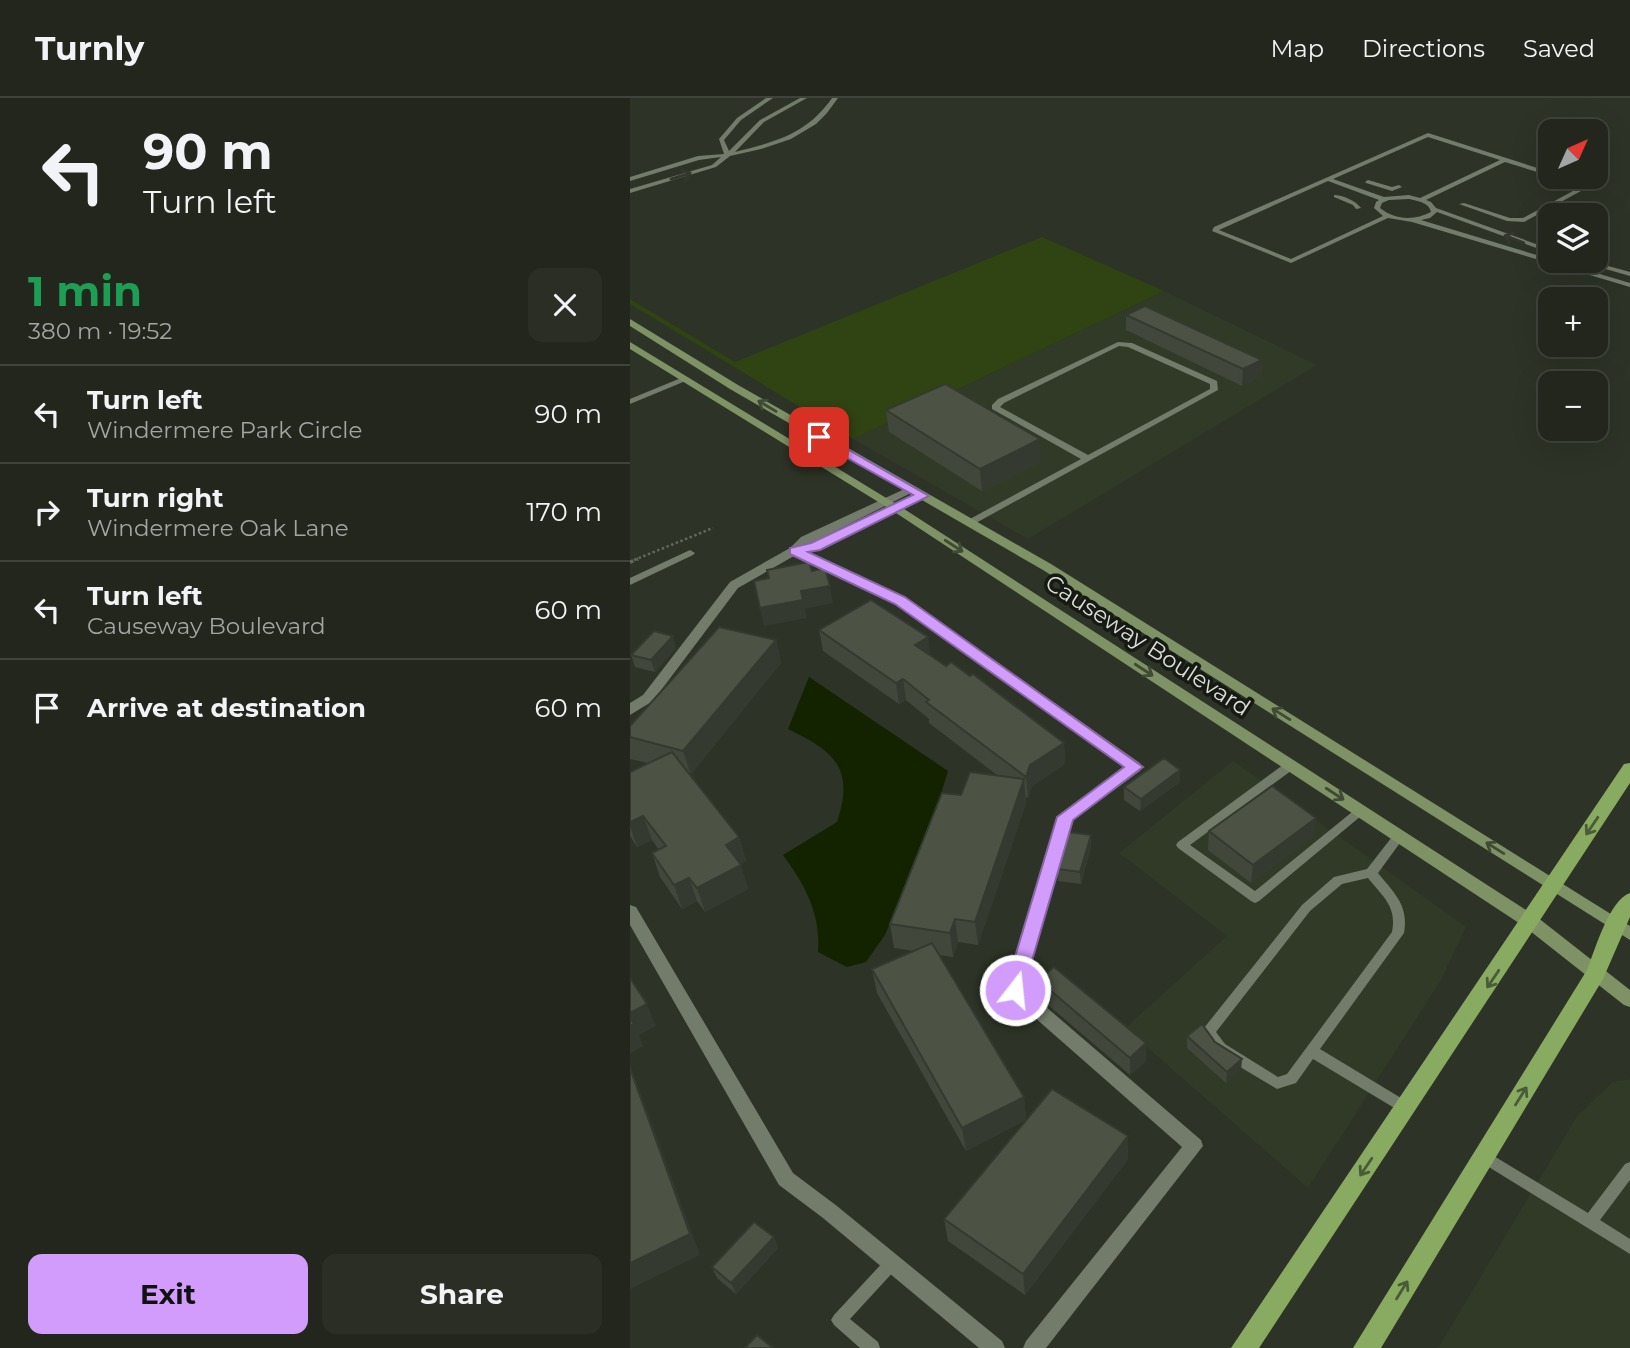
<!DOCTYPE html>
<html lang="en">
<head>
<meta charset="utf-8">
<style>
	:root { --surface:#22261c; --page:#2a2e25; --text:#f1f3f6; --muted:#a2a5a3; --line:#3f433b; --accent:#d29cfd }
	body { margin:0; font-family:Montserrat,sans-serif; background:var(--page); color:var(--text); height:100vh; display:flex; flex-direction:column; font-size:26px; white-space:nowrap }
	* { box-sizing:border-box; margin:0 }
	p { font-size:23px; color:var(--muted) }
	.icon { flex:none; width:38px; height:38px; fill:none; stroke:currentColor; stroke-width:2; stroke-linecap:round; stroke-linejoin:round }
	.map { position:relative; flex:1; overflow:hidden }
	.side { display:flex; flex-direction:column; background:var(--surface); width:630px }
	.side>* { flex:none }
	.guide { background:#22261c; color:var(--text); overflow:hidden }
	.needle { width:46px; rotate:45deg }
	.buttons { position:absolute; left:908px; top:21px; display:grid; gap:14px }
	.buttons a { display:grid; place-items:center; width:70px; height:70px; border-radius:14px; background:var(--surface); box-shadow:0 7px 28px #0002,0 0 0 2px var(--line); font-size:35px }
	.pin { position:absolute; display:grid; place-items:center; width:60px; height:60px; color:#fff; margin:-30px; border-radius:14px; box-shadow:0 4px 10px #0006 }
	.me { position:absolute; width:77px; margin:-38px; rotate:16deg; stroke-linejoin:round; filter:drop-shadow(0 0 5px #0008) }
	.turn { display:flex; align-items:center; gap:24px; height:147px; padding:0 28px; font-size:32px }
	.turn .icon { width:91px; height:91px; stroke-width:2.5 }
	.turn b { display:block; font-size:49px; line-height:60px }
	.round { display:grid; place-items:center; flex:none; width:74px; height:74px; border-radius:14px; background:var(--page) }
	.head { display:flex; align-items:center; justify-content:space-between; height:119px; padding:0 28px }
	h1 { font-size:42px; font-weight:700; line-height:52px; color:#1e9e55 }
	.primary-button { display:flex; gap:14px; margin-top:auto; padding:14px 28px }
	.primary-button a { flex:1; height:80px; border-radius:14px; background:var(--accent); color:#111; font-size:28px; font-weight:700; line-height:80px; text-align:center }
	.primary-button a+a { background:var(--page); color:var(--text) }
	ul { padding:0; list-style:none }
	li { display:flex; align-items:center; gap:21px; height:98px; padding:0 28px; border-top:2px solid var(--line) }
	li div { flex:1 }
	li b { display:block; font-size:26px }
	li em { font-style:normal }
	header { display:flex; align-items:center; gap:42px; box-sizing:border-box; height:98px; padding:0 35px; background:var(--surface); border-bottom:2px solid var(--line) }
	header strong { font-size:33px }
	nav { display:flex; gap:38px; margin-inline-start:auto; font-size:24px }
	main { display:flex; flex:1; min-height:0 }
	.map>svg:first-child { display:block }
	.built { fill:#313a26 }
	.green { fill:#2f4412 }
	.water { fill:#132300 }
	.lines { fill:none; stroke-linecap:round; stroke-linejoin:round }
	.path-far1 { stroke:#62685c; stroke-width:2.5; stroke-dasharray:2.5 2.5; stroke-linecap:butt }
	.path { stroke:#62685c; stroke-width:3.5; stroke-dasharray:3.5 3.5; stroke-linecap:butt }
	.service { fill:#737b6b; fill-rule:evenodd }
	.minor { fill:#737b6b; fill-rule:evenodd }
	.secondary { fill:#7e9266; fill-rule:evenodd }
	.primary { fill:#89aa61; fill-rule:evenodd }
	.wall { fill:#41473b }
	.shaded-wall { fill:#353a30 }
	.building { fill:#4c5345; stroke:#353a30; stroke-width:2 }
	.oneway { stroke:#33372e }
	.oneway2 { stroke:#404a35 }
	.oneway3 { stroke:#4a5b37 }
	.route { fill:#d29cfd; stroke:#8865a4; stroke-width:2 }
	.labels { text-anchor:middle; stroke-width:7; stroke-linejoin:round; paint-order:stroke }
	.street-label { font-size:23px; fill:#d9ded5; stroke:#171a14 }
</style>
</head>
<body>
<header>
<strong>Turnly</strong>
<nav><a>Map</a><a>Directions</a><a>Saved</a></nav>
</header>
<main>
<section class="side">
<div class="guide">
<div class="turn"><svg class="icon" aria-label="left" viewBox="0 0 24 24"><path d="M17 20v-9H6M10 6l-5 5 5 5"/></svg><div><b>90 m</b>Turn left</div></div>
</div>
<div class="head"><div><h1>1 min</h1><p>380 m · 19:52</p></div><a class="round"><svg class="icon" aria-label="close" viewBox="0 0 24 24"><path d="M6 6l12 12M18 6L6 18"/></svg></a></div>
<ul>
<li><svg class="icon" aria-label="left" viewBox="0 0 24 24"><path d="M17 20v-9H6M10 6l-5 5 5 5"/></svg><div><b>Turn left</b><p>Windermere Park Circle</p></div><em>90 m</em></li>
<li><svg class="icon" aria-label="right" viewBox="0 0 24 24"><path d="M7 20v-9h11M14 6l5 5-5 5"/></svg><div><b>Turn right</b><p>Windermere Oak Lane</p></div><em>170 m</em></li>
<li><svg class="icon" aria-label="left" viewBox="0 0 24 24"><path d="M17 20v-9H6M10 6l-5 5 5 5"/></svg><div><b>Turn left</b><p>Causeway Boulevard</p></div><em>60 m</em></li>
<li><svg class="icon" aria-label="arrive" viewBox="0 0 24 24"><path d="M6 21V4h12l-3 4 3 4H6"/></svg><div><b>Arrive at destination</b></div><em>60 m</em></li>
</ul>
<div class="primary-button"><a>Exit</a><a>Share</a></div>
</section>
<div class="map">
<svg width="1000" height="1250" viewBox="0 0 1000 1250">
	<rect width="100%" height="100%" fill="#2d3326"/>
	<g class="built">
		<path d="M534,193L687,267L398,441L223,341Z"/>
		<path d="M603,663L836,829L811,882L678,1090L495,930L597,838L489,755Z"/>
		<path d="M1000,981V1250H808L947,1018L983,984Z"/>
	</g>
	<path class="green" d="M412,139L534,193L223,341L0,206V201L105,264Z"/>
	<path class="water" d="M179,579L318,673L302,725L255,837L236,864L217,869L188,854C191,816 175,787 153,757L207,724C225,670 204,653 158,631Z"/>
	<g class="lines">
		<path class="path-far1" d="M4,462L83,430"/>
		<path class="path" d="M0,464L8,461"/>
		<g class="service">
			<path d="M136,0H143L111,22L94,42L99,53L130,22L170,0H177L134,24L105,54C145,44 177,36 202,0H208L197,15L186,26L161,41L131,51L100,58L86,69L0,95V91L82,67L91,59L69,62L0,83V79L68,58L94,56L89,41L107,20Z"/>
			<path d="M798,35L920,74V78L875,64L796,102L801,104L806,110L920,151V155L807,114L800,120L791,122L920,161V163H926L1000,185V189L782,124L758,120L661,165L582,133L584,129ZM798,39L870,62L790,100L779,97L754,99L703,81ZM698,83L749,102L746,104L744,110L753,118L661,161L589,132ZM779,101C787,103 799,104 801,114C784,123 765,122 750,110L752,105L759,102Z"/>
			<path d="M927,79H936L962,87L894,124L877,123L829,106L834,105L880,120H893L954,87Z"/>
			<path d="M738,82L762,89L769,87L772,89L762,93L736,85L735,84Z"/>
			<path d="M704,97C713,97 726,103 731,110L726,111L723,107L704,99Z"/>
			<path d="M950,163H960L1000,174V178L951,164Z"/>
			<path d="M488,244L502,245L587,283L588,292L344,426H338V422L451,361L362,311V307L368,301ZM489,248L498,249L580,286V291L458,357L370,309L374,305Z"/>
			<path d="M51,280L58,282L0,306V301Z"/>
			<path d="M60,452L65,455L63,457L0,487V480Z"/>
			<path d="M661,663L666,667L665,670L560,747L625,793L727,710H735L737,713L629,803L625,805L621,803L548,750L546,747L548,744L657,664Z"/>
			<path d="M769,734L773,735L775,738L748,775C764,795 779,807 774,835L690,951L781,1006L783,1010L781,1014L776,1016L771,1014L683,961L666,985L647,991L585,954L572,934L574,930L672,807L704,779L737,771L765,735ZM738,780C753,799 767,808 762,834L657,976L648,979L595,946L586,934L680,813L712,786Z"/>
			<path d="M854,1052L958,1115L995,1066L1000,1064V1082L970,1122L1000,1141V1156L849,1063L847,1058L849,1053Z"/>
			<path d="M261,1159L266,1161L268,1166L266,1171L220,1221L248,1244L250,1250H230L204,1227L201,1222L204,1217L256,1161Z"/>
		</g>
		<g class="minor">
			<path d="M281,388L285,389V393L177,447L289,396L293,395L299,398L189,452L176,454L274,500L510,665L512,669L510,673L443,722L394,890L571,1042L573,1048L416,1250H393L396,1243L552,1049L379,897L377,892L428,719L431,715L495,669L266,506L164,458L108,490L23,603L0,617V605L13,597L100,484L160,450L171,439Z"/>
			<path d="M0,807L6,809L163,1075L207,1108L372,1243L375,1250H349L193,1120L149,1087L0,827Z"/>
		</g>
		<g class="secondary">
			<path d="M0,221L108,287L421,466L1000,828V842L413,472L100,291L0,228Z"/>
			<path d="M0,244L271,409L907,819L1000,892V909L994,907L895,829L263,413L0,251Z"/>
		</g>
		<g class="primary">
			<path d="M1000,665V685L629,1250H601L994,666Z"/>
			<path d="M1000,795V819L973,881L751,1250H723L957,872C965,852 979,802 1000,795Z"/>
		</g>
	</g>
	<g class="wall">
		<path d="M496,217L632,262L631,278L612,288L496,232Z"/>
		<path d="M256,312L411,364L352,393L259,334Z"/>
		<path d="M189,532L301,558L434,645L435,666L402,688L398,700L396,699V705L348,847L328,844L323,859L309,857L394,999L396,1022L336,1053L247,895L242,871L284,853L264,850L260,826L331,697L367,677L299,625V621L276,602L269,606L193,553Z"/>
		<path d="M146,542L151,565L60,676L109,739L116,763L110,766L118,791L75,814L67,803L52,811L30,779L22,755L29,752L22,742L7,749L0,738V674L18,665L0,661V628Z"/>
		<path d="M46,550L25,574L5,569L1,557Z"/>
		<path d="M550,672V684L510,713L494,702V689Z"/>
		<path d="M579,733L684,738L621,785L578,752Z"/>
		<path d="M461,737V749L451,786L428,783L427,771Z"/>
		<path d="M408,882L516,963L500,977L410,900Z"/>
		<path d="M557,938L585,944L611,972L596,985L557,950Z"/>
		<path d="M498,1061L395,1197L318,1143L314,1121Z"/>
		<path d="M144,1139L148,1150L106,1196L87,1180L82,1169Z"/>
	</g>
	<g class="shaded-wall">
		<path d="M632,262L631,278L612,288L613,271Z"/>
		<path d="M410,341L411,364L352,393L350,371Z"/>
		<path d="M200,488L203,505L175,511L177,520L134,528L130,510L171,493Z"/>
		<path d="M43,538L46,550L25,574L21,562Z"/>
		<path d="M298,539L301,561L285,547Z"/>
		<path d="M146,542L151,565L61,677L53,653Z"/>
		<path d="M273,581L276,602L269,606L266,585Z"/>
		<path d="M434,645L435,666L402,688L398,700L396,679L400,667Z"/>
		<path d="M550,672V684L510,713L511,701Z"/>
		<path d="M394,681L396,705L348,847L345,824Z"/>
		<path d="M13,718L22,742L7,749L0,728V724Z"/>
		<path d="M686,720L684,738L621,785L623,767Z"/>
		<path d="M461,737V749L451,786L450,774Z"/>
		<path d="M109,739L116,763L103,771L96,747Z"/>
		<path d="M111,767L118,791L75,814L67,790Z"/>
		<path d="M59,780L67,803L52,811L44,787Z"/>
		<path d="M325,821L328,844L323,859L320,835Z"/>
		<path d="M17,906L26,928L9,937L13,948L0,956V915Z"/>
		<path d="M516,945V963L500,977V960Z"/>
		<path d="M612,961L611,972L596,985L597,974Z"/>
		<path d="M0,966L70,1157L0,1191Z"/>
		<path d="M394,999L396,1022L336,1053L332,1030Z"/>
		<path d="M498,1038V1061L395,1197L393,1176Z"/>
		<path d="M144,1139L148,1150L106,1196L101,1185Z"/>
	</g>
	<g class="building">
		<path d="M515,208L632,262L613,271L496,217Z"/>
		<path d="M315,286L410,341L350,371L256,312Z"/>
		<path d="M179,464L182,473L195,470L200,488L171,493L173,502L130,510L124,483L139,480L137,472Z"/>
		<path d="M241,502L298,539L285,547L316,568L321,564L340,578L343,576L434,645L400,667L396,679L296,604L299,602L273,581L266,585L189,532Z"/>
		<path d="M89,529L146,542L53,653L0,639V628Z"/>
		<path d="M24,533L43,538L21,562L1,557Z"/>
		<path d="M42,654L109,739L96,747L111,767L67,790L59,780L44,787L22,755L36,748L13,718L0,724V674Z"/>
		<path d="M534,660L550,672L511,701L494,689Z"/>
		<path d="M340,674L394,681L345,824L325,821L320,835L260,826L312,695L331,697Z"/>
		<path d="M642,688L686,720L623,767L579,733Z"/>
		<path d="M438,734L461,737L450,774L427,771Z"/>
		<path d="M302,845L394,999L332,1030L242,871Z"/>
		<path d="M424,869L516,945L500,960L408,882Z"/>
		<path d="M0,880L17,906L0,915Z"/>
		<path d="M0,920L4,926L0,928Z"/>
		<path d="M572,926L585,944L612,961L597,974L557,938Z"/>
		<path d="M0,970L60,1136L0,1165Z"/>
		<path d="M422,991L498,1038L393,1176L314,1121Z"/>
		<path d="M124,1124L144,1139L101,1185L82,1169Z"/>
		<path d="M127,1237L143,1250H115Z"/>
	</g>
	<defs><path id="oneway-shaft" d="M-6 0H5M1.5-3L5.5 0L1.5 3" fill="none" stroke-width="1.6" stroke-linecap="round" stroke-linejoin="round" transform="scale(1.75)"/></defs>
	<g class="oneway">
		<use href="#oneway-shaft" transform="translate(51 78) rotate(-17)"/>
		<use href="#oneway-shaft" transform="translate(884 141) rotate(-159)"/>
	</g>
	<g class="oneway2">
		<use href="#oneway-shaft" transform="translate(137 308) rotate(-149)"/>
		<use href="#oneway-shaft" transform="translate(324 448) rotate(33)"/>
		<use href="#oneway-shaft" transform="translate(514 572) rotate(33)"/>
		<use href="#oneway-shaft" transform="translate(651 616) rotate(-148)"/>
		<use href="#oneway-shaft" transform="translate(705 696) rotate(33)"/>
		<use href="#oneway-shaft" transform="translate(865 750) rotate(-148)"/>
	</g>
	<g class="oneway3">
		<use href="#oneway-shaft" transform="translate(962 728) rotate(124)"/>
		<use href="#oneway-shaft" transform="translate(863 881) rotate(124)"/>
		<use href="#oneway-shaft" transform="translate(891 998) rotate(-58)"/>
		<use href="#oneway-shaft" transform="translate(736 1069) rotate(124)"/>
		<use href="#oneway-shaft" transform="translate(772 1192) rotate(-58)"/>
	</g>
	<path class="route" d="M189,335L299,398L190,452L178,454L275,499L513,669L443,722L392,897L385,900L378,897L375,892L427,719L494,669L265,506L160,456V450L181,445L283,397L185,342L183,339Z"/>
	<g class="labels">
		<g class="street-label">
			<text transform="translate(518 547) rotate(33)" y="8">Causeway Boulevard</text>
		</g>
	</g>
</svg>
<div class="buttons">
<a><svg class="needle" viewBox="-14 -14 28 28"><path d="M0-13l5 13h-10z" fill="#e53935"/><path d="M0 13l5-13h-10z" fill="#a2a5a3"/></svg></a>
<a><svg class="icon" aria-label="layers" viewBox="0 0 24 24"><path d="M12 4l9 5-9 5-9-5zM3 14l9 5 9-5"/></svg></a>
<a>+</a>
<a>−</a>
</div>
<div class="pin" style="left:189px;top:339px;background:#d93025"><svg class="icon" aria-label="arrive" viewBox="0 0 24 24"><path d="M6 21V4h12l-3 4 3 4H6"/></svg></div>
<svg class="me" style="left:385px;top:892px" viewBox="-20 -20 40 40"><circle r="17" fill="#d29cfd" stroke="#fff" stroke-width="3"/><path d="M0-11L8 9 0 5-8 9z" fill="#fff"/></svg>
</div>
</main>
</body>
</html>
